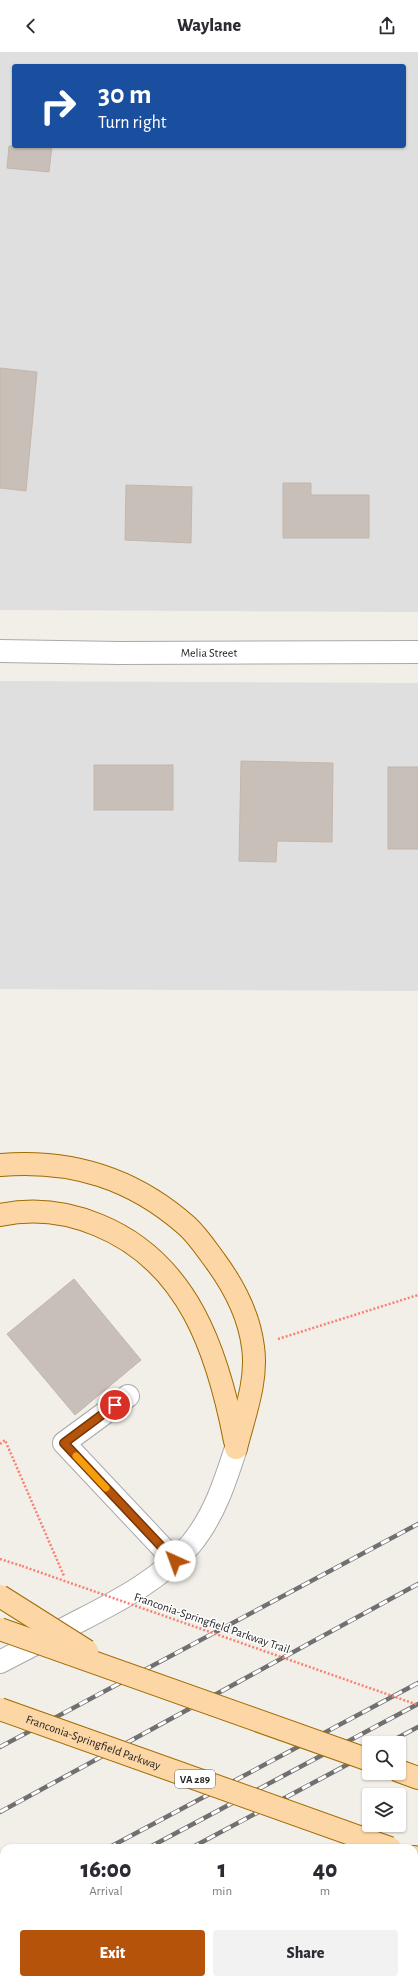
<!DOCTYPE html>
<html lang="en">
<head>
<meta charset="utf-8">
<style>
	:root { --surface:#fff; --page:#f2f2f3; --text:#2b2b33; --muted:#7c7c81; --accent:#b45309 }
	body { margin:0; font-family:"Alegreya Sans",sans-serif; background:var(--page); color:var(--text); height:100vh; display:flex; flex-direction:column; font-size:15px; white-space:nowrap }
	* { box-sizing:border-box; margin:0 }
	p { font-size:13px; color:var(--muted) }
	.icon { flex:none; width:22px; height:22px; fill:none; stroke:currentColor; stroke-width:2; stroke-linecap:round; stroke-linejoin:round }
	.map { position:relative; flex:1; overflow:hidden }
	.sheet { position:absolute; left:0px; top:1792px; width:418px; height:140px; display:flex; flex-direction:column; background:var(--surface); border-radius:12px 12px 0 0; box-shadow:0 1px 3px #0004 }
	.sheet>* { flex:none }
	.banner { position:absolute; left:12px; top:12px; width:394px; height:84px; border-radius:4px; box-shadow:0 1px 3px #0004; background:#1a4fa0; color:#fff; overflow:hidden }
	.buttons { position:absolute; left:362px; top:1684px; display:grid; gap:8px }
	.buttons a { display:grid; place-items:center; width:44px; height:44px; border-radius:4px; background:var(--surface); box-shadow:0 1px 3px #0004; font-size:20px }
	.pin { position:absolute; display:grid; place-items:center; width:34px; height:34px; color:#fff; margin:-17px; border:2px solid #fff; border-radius:50%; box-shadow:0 1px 4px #0007 }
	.me { position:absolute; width:44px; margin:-22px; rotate:317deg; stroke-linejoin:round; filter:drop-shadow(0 0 3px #0008) }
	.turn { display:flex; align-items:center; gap:14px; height:84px; padding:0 20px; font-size:18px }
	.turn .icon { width:52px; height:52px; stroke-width:2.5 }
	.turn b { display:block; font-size:28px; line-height:34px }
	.eta { display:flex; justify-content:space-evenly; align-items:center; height:68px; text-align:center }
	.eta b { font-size:24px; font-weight:800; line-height:28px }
	.cta { display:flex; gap:8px; margin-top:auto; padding:8px 20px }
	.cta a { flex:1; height:46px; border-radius:4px; background:var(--accent); color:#fff; font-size:16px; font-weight:800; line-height:46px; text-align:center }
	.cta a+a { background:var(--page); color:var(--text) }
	header { display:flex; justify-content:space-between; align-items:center; height:52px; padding:0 20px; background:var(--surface); font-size:18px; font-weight:800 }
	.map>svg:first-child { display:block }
	.residential { fill:#e0dfdf; fill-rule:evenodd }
	.building { fill:#c7bfb8; stroke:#c4b6ab }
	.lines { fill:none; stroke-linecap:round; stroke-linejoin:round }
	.minor-casing { stroke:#a9a9a9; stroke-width:24 }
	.major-casing { stroke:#a06b00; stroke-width:24 }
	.path { stroke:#fa8072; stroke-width:2.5; stroke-dasharray:2 2; stroke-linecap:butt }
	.minor { stroke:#fff; stroke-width:22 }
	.major { stroke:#fcd6a4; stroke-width:22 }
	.rail-casing { stroke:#707070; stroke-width:4.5 }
	.rail { stroke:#fff; stroke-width:3; stroke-dasharray:9; stroke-linecap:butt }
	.major-bridge-casing { stroke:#a06b00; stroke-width:24; stroke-linecap:butt }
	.path-bridge { stroke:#fa8072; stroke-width:2.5; stroke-dasharray:2 2; stroke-linecap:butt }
	.major-bridge { stroke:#fcd6a4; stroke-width:22 }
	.route-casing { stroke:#753606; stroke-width:10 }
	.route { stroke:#b45309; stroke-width:7 }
	.slow { stroke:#f59e0b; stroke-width:7 }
	.labels { text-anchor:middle; stroke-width:3; stroke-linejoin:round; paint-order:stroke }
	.shield { fill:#fff; stroke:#646464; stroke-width:1 }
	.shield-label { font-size:11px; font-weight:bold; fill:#222 }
	.street-label { font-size:12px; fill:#222; stroke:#fff }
</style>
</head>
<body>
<header><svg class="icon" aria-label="back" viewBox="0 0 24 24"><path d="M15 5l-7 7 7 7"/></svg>Waylane<svg class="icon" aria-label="share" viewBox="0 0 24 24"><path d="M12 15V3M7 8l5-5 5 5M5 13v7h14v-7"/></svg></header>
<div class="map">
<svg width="418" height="1932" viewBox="0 0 418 1932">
	<rect width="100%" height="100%" fill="#f2efe9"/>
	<g class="residential">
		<path d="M0,0H418V560L0,558ZM14,14H404V94H14Z"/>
		<path d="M0,629L418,631V939L0,937Z"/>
	</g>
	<g class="building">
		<path d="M9,94H52L49,120L7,116Z"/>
		<path d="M0,316L37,320L26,439L0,436Z"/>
		<path d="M283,431H311V443H369V486H283Z"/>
		<path d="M126,433L192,435L191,491L125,488Z"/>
		<path d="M241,709L333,711L332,790L277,789L276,810L239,809Z"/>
		<rect x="94" y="713" width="79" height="45"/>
		<rect x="388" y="715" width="30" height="82"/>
		<path d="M74,1227L141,1308L75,1363L7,1282Z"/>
	</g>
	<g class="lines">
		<g class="minor-casing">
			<g id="minor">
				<path id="s1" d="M0,599L119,601L418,600"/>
				<path d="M128,1344L64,1391L175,1509"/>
				<path d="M0,1610C27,1596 54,1582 81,1568C120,1548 162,1526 191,1492C214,1464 225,1430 236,1396"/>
			</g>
		</g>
		<g class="major-casing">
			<g id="major">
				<path d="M0,1113C72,1107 133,1126 187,1174C198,1184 207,1198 216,1210C235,1236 249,1263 253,1295C258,1328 244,1364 236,1396"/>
				<path d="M0,1163C33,1156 67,1160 98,1173C189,1210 218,1301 235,1389"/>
				<path d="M399,1719L418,1726"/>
				<path d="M414,1805L418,1806"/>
			</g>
		</g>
		<g class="path">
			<path d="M278,1287L418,1243"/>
			<path d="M0,1392L5,1388L64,1524"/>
			<path d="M0,1507L22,1514"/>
			<path d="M0,1927L4,1925"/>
			<path d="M286,1928L290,1932"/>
		</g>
		<use href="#minor" class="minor"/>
		<use href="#major" class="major"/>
		<g class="rail-casing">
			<g id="rail">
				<path d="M388,1691L418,1675"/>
				<path d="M0,1695L418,1472"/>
				<path d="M0,1760L418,1532"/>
				<path d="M108,1796L418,1631"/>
				<path d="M148,1796L418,1652"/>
				<path d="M191,1796L369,1701"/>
				<path d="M0,1853L4,1851"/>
				<path d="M0,1874L4,1872"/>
				<path d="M0,1894L4,1892"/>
			</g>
		</g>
		<use href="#rail" class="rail"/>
		<g class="major-bridge-casing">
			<g id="major-bridge">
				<path d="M0,1544L87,1599"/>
				<path d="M0,1577L369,1708"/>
				<path id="s2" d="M0,1657L390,1796"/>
			</g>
		</g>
		<path class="path-bridge" d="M22,1514L418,1653"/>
		<use href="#major-bridge" class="major-bridge"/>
	</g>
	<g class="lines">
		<g class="route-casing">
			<path id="route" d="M115,1353L64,1391L175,1509"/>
		</g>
		<use href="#route" class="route"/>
		<path class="slow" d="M76,1404L106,1436"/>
	</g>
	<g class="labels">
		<rect class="shield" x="175" y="1718" width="40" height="18" rx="3"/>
		<g class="shield-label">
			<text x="195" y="1731">VA 289</text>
		</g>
		<g class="street-label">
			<text dy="4" stroke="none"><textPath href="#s1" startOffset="209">Melia Street</textPath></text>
			<text transform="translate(212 1571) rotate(19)" y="4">Franconia-Springfield Parkway Trail</text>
			<text dy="4" stroke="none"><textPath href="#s2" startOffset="99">Franconia-Springfield Parkway</textPath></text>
		</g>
	</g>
</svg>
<div class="buttons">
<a><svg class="icon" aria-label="search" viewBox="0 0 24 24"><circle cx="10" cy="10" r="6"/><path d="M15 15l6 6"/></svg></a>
<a><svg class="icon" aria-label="layers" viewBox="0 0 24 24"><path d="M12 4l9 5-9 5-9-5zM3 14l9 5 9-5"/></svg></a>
</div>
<div class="pin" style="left:115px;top:1353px;background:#d93025"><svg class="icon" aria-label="arrive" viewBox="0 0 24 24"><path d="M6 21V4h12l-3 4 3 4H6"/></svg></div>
<svg class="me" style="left:175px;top:1509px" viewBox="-20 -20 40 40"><circle r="19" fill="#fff"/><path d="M0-13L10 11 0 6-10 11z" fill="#b45309"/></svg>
<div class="banner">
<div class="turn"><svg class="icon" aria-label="right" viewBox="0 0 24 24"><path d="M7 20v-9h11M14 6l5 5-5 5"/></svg><div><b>30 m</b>Turn right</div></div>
</div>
<section class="sheet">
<div class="eta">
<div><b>16:00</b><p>Arrival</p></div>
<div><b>1</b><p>min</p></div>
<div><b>40</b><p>m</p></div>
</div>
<div class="cta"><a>Exit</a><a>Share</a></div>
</section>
</div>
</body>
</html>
